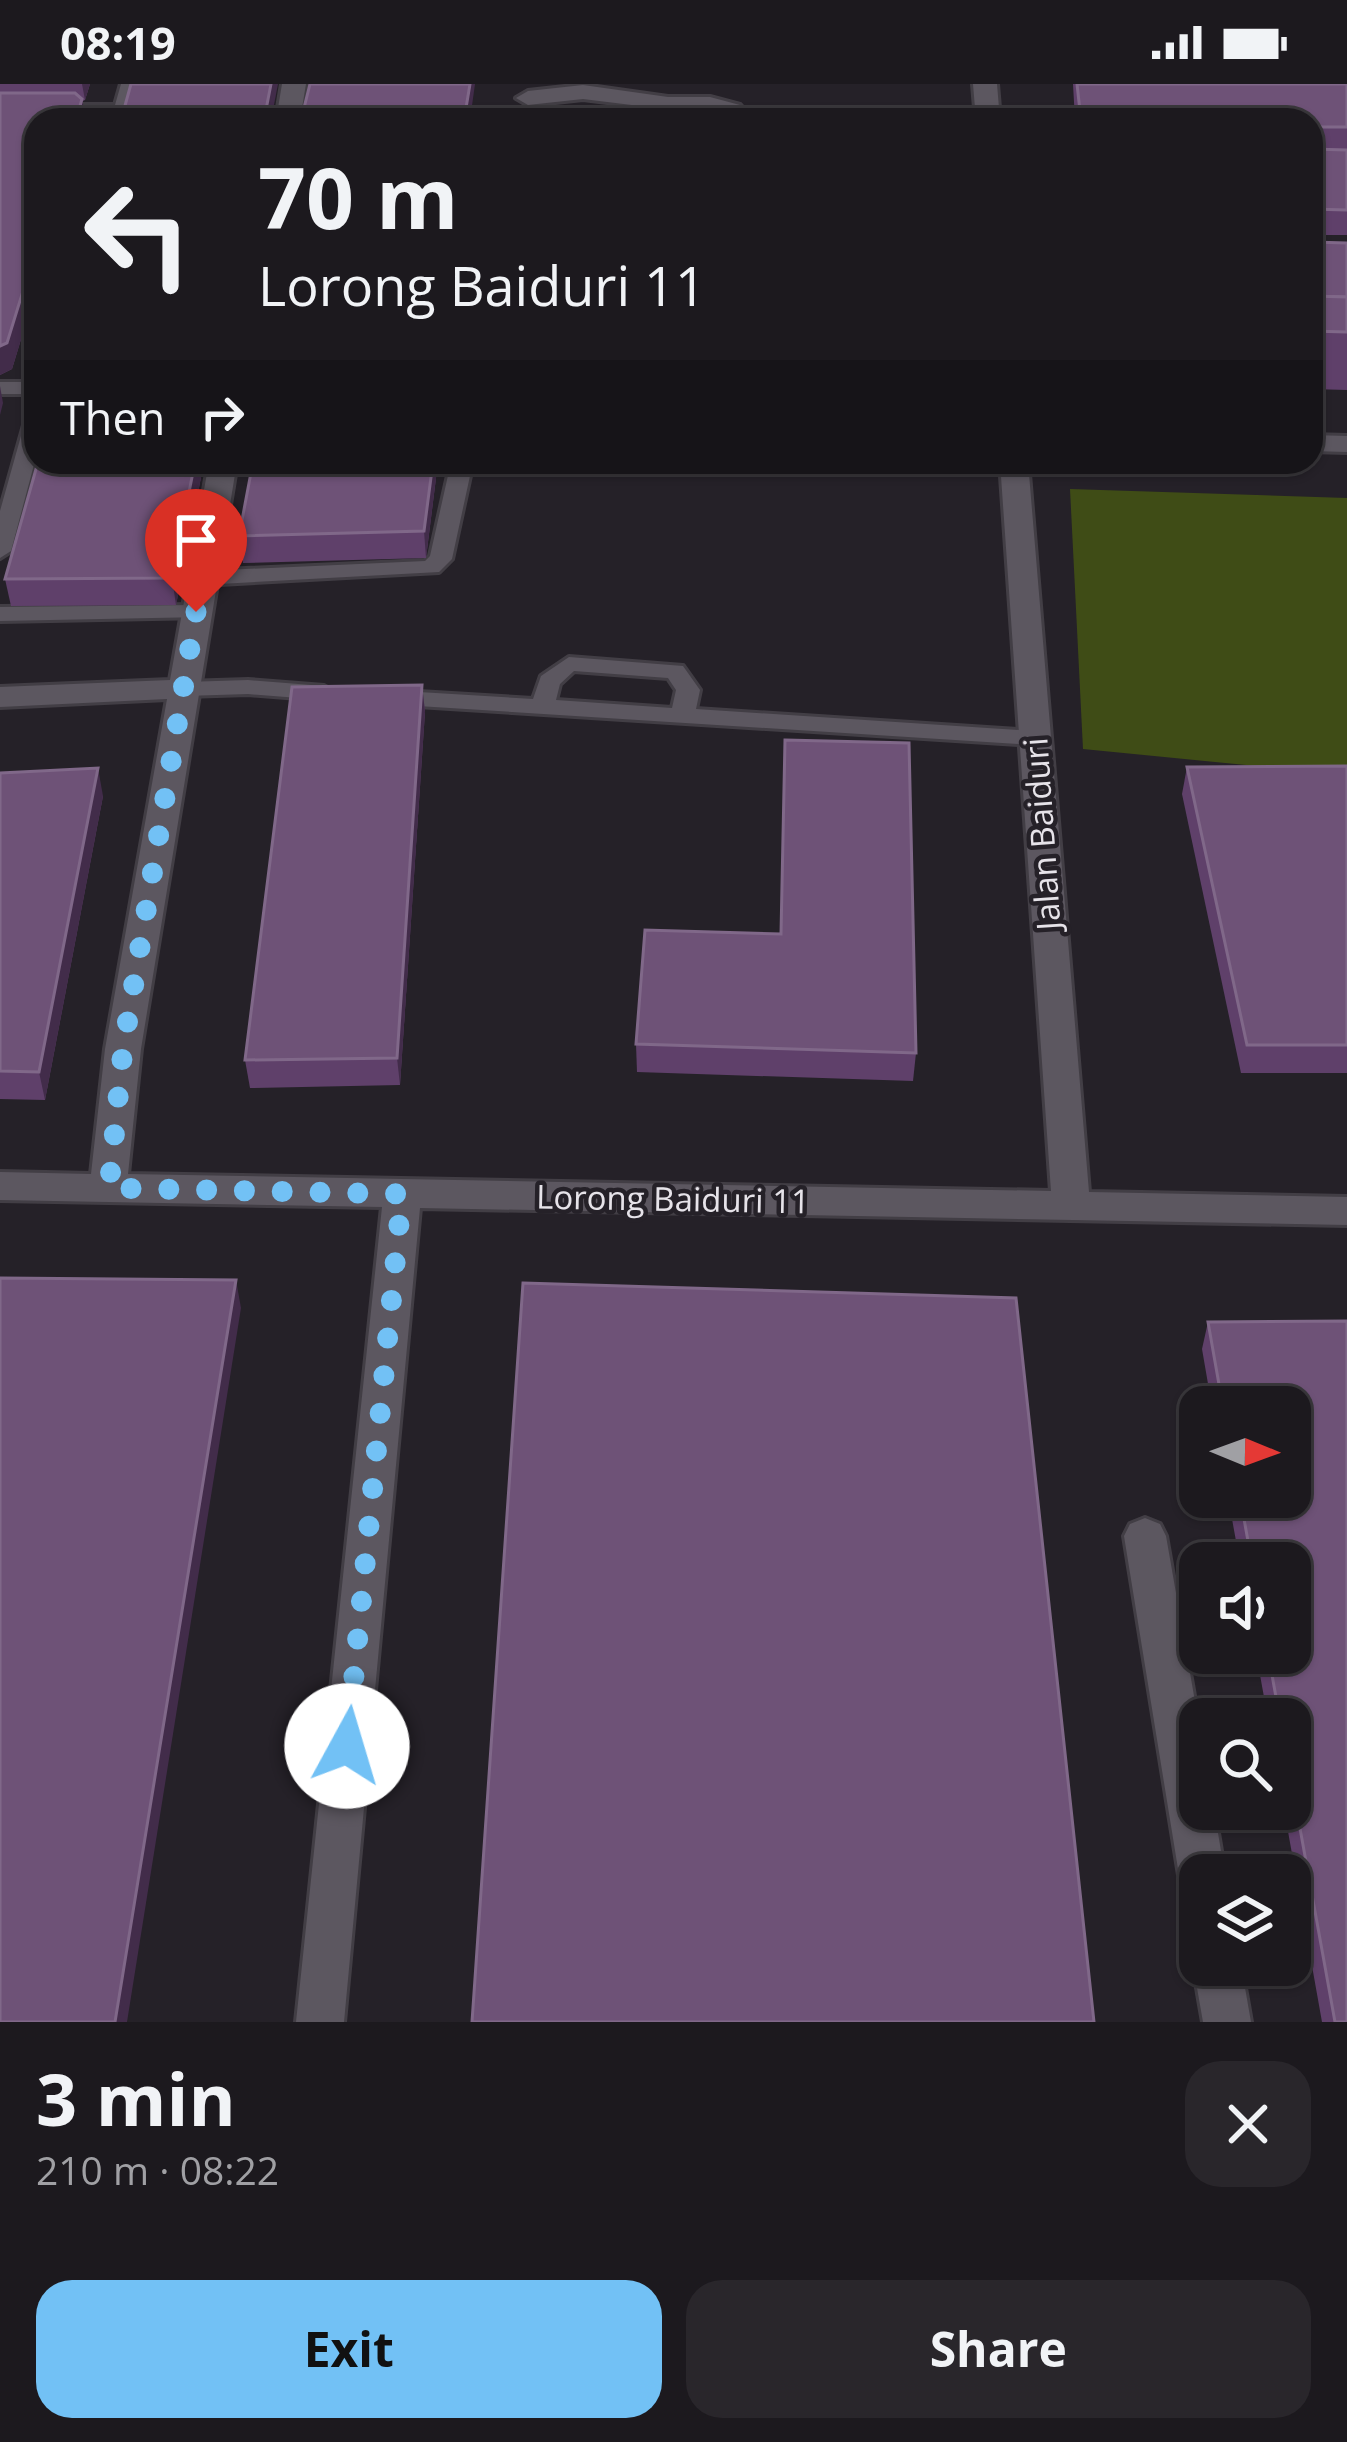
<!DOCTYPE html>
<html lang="en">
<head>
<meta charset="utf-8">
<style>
	:root { --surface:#1c191e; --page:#29262b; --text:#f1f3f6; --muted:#a0a0a4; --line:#3a383c; --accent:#72c1f5 }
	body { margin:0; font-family:"Open Sans",sans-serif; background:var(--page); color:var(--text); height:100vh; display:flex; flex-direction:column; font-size:45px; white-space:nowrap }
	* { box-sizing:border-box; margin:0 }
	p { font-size:39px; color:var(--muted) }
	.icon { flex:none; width:66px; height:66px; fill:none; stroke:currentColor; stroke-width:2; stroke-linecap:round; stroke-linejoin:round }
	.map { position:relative; height:1938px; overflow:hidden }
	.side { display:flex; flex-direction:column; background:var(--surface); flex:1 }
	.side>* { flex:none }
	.hud { position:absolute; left:24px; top:24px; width:1299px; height:366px; border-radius:36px; box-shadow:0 3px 9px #0004,0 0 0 3px var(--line); background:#1c191e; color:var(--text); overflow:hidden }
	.needle { width:78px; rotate:91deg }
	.fabs { position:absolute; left:1179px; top:1302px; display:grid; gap:24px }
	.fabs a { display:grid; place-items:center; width:132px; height:132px; border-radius:24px; background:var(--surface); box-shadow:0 3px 9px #0004,0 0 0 3px var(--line); font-size:60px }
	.pin { position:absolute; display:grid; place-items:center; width:102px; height:102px; color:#fff; margin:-123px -51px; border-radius:50% 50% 50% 0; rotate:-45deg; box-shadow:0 0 12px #0007 }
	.pin .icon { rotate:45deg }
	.me { position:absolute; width:132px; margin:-66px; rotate:6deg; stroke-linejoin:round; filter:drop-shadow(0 0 9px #0008) }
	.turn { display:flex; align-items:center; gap:42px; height:252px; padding:0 36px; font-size:54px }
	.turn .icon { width:156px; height:156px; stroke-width:2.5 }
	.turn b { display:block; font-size:84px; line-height:102px }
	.then { display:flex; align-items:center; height:114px; padding:0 36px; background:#0003; gap:24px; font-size:45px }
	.round { display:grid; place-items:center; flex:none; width:126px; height:126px; border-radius:36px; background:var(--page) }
	.summary { display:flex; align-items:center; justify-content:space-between; height:204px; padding:0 36px }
	h1 { font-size:72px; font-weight:700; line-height:90px }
	.cta { display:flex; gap:24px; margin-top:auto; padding:24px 36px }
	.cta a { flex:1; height:138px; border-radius:36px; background:var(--accent); color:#111; font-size:48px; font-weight:700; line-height:138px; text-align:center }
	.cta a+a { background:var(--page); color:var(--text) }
	.status { display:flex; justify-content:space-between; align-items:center; height:84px; padding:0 60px; background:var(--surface); direction:ltr }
	.status svg { height:33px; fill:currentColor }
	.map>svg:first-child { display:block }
	.green { fill:#3f4c16 }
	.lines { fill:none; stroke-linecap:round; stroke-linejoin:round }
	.lane-casing { stroke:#423e45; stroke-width:6 }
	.street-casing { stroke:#423e45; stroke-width:6 }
	.lane { fill:#5c5760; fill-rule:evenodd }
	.street { fill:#5c5760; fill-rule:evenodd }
	.wall { fill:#5f406a }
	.shaded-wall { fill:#422c4a }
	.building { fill:#6e5277; stroke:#806889; stroke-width:3 }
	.route { stroke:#72c1f5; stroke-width:21; stroke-dasharray:0 37.8 }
	.labels { text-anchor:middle; stroke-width:9; stroke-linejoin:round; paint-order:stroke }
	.street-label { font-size:33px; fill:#e6e3e9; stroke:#252128 }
</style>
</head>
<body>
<div class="status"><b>08:19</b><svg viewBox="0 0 49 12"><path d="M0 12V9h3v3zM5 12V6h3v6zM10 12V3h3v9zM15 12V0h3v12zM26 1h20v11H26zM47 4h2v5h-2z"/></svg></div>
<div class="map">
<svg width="1347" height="1938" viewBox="0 0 1347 1938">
	<rect width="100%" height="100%" fill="#252128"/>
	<path class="green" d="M1070,405L1347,414V691L1083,665Z"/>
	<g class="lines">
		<g class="lane-casing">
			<g id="lane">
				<path d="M121,0H139L128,36H110L112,31H0V21H115Z"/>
				<rect x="0" y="298" width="36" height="12"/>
				<path d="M36,328V373L11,467L0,474V427L26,334Z"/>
				<path d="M451,378H473L452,475L439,488L201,501L190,494L201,487L425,477L430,472Z"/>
				<path d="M196,521L204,523V533L0,537V523Z"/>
				<path d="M569,573L683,582L700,606L696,625L1035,647L1047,654L1035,661L386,620L374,613L386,606L533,615L541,592ZM574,587L668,594L676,606L672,624L556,616L560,600Z"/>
				<path d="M248,596L324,602L336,609L324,616L248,610L185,612L173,605L185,598Z"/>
			</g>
		</g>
		<g class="street-casing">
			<g id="street">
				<path d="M282,0H306L300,36H276Z"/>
				<path d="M973,0H997L1000,36H976Z"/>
				<path d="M583,1L668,13H710L740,21L753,36L583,15L528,21L516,14L528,7Z"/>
				<path d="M1311,351L1347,352V368L1311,367Z"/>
				<path d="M209,378H237L141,965L128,1090L1051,1107L1000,378H1028L1089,1108L1347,1113V1141L420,1124L344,1938H296L382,1123L0,1116V1088L91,1090L105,965L167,615L0,623V603L170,596Z"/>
				<path d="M1145,1434L1160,1440L1166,1452L1200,1646V1725H1214L1225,1791H1200V1812L1185,1806L1179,1791L1124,1452L1130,1440Z"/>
				<path d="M1200,1865V1881H1241L1251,1938H1203L1193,1881Z"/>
			</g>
		</g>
		<use href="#lane" class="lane"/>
		<use href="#street" class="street"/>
	</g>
	<g class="wall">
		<path d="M0,0H90L85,16L36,36V206L12,285L0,291Z"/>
		<path d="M1073,0H1347V151H1311V36H1075Z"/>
		<path d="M1311,158L1347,159V306L1311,305Z"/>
		<path d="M38,378H204L176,521L11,522L5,495Z"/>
		<path d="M438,378L426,474L243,479L239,452Z"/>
		<path d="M422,601L425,628L400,1001L250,1004L245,976Z"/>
		<path d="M1347,682V989H1241L1182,710L1187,683Z"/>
		<path d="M0,689L103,712L45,1016L0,1015Z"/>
		<path d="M636,960L916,969L913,997L637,988Z"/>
		<path d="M1347,1237V1938H1322L1284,1725H1290V1635H1268L1256,1569H1290V1479H1240L1228,1413H1290V1323H1212L1202,1265L1208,1238Z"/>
	</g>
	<g class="shaded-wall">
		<path d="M82,0H90L85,16Z"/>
		<path d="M271,0H278L271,36H264Z"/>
		<path d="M470,0H475L470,36H464Z"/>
		<path d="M82,15L86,36H76Z"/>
		<path d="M36,165V206L12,285L0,291V262Z"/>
		<path d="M0,302L3,319L0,331Z"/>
		<path d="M195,378H204L176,521L172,494Z"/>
		<path d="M433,378H438L426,474L424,447Z"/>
		<path d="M422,601L425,628L400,1001L397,974Z"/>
		<path d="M98,684L103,712L45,1016L39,988Z"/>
		<path d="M236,1196L241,1224L127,1938H115Z"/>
	</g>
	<g class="building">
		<path d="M131,0H271L264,36H121Z"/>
		<path d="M310,0H470L464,36H301Z"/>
		<path d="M1077,0H1347V43H1311V36H1081Z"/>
		<path d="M0,9H75L82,15L76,36H36V165L7,259L0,262Z"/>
		<path d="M1311,65L1347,66V126L1311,125Z"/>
		<path d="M1311,158L1347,159V213L1311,212Z"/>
		<path d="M1311,212L1347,213V248L1311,247Z"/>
		<path d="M38,378H195L172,494L5,495Z"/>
		<path d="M253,378H433L424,447L239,452Z"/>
		<path d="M422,601L397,974L245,976L292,603Z"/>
		<path d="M785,656L909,659L916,969L636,960L645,846L781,850Z"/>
		<path d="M1347,682V961H1247L1187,683Z"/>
		<path d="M98,684L39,988L0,987V689Z"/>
		<path d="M0,1194L236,1196L115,1938H0Z"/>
		<path d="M523,1199L1016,1214L1094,1938H472Z"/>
		<path d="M1347,1237V1938H1335L1290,1689V1635H1280L1268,1569H1290V1479H1252L1240,1413H1290V1323H1223L1208,1238Z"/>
	</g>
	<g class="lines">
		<path class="route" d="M196,528L123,965L109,1104L402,1110L347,1662"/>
	</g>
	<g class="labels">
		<g class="street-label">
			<text transform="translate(1042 750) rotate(-94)" y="12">Jalan Baiduri</text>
			<text transform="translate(673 1115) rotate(1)" y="12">Lorong Baiduri 11</text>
		</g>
	</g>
</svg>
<div class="fabs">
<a><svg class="needle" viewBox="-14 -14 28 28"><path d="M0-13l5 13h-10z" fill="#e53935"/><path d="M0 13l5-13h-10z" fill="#a0a0a4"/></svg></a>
<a><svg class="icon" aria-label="sound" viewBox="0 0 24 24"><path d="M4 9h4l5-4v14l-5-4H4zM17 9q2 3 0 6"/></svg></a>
<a><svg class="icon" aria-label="search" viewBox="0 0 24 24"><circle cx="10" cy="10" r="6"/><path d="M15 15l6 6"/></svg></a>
<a><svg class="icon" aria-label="layers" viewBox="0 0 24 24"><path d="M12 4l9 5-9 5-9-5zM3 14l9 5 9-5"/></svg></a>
</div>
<div class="pin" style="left:196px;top:528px;background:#d93025"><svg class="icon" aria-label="arrive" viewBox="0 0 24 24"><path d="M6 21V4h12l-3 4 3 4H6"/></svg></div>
<svg class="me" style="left:347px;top:1662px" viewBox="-20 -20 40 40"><circle r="19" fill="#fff"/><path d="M0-13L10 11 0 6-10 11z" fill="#72c1f5"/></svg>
<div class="hud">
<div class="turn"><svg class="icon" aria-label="left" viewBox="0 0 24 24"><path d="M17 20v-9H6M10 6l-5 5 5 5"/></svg><div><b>70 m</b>Lorong Baiduri 11</div></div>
<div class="then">Then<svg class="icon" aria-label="right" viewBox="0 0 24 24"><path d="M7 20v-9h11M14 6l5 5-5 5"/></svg></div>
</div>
</div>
<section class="side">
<div class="summary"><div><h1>3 min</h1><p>210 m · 08:22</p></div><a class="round"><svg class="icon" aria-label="close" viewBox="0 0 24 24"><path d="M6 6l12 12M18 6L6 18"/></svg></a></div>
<div class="cta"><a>Exit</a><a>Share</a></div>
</section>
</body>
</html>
